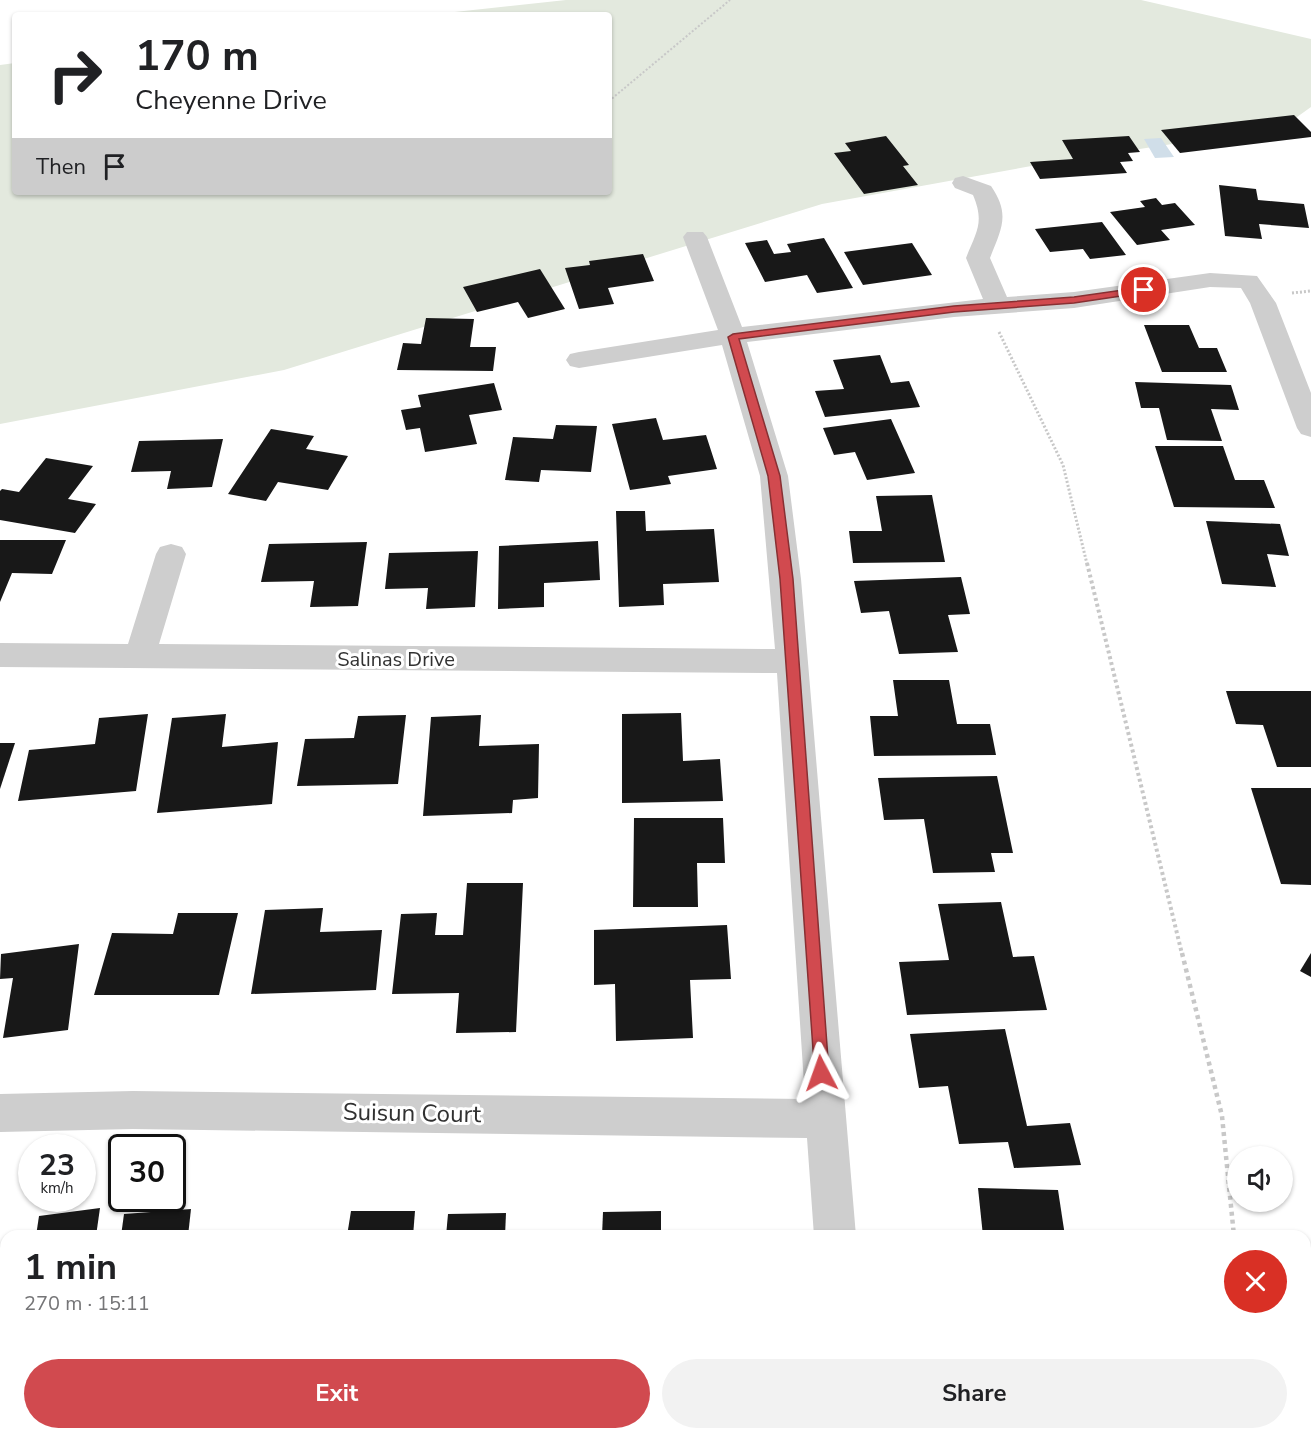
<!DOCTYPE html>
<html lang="en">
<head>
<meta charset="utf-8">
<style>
	:root { --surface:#fff; --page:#f2f2f2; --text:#202124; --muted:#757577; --accent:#d14a4f }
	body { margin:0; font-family:"Nunito Sans",sans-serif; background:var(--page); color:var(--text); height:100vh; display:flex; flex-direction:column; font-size:22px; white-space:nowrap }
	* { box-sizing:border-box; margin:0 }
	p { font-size:20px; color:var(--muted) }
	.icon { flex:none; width:33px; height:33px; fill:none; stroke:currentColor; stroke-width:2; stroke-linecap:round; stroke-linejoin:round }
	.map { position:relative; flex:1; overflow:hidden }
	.sheet { position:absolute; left:0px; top:1230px; width:1311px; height:210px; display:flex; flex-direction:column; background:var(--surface); border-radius:18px 18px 0 0; box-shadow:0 2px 4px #0004 }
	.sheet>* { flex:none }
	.top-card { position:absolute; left:12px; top:12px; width:600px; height:183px; border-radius:6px; box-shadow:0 2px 4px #0004; background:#fff; color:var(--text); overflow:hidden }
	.controls { position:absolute; left:1227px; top:1146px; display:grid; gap:12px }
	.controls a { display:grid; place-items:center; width:66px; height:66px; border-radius:50%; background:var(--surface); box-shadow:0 2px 4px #0004; font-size:30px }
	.speed { position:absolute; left:18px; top:1134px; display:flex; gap:12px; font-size:30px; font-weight:700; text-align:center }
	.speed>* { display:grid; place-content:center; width:78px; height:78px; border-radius:50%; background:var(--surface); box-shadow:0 2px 4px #0004; line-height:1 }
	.speed small { font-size:15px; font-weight:400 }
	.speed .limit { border:3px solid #111; border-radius:9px; background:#fff; color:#111 }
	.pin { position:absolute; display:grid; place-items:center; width:51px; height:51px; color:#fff; margin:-26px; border:3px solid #fff; border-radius:50%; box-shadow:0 2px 6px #0007 }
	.me { position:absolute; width:66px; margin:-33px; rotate:356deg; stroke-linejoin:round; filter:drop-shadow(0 0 4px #0008) }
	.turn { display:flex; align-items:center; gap:21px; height:126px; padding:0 24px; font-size:27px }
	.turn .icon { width:78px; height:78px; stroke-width:2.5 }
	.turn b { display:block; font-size:42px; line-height:51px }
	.then { display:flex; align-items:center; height:57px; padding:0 24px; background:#0003; gap:12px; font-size:22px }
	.round { display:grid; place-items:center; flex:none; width:63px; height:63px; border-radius:32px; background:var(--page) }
	.overview { display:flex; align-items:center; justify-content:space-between; height:102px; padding:0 24px }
	h1 { font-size:36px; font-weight:700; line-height:45px }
	.cta { display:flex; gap:12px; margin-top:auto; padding:12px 24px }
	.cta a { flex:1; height:69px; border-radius:36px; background:var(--accent); color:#fff; font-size:24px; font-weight:700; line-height:69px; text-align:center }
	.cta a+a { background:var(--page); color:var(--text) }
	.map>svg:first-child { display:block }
	.green { fill:#e3e9de }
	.water { fill:#d0dee9 }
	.building { fill:#181818 }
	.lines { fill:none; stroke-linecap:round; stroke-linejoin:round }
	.path-far3 { stroke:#c8c8c8; stroke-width:2; stroke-dasharray:2 2; stroke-linecap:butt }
	.path-far2 { stroke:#c8c8c8; stroke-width:3; stroke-dasharray:2 2; stroke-linecap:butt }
	.path-far1 { stroke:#c8c8c8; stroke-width:4; stroke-dasharray:3 3; stroke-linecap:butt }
	.path { stroke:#c8c8c8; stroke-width:4.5; stroke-dasharray:4 4; stroke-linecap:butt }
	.minor { fill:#cecece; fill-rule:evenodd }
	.route { fill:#d14a4f; stroke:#883033; stroke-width:1.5 }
	.labels { text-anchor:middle; stroke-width:6; stroke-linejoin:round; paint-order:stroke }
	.street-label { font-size:20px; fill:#313131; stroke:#fff }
	.near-street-label { font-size:24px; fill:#313131; stroke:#fff }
</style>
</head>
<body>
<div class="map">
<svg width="1311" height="1440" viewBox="0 0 1311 1440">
	<rect width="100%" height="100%" fill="#fff"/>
	<path class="green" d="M1141,0L1311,39V107L1283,127L1048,163L822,204L284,370L0,424V65L15,63V192H609V15H427L566,0Z"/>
	<path class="water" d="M1161,138L1174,157L1155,158L1144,139Z"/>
	<g class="building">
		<path d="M1294,115L1311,132V137L1180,153L1161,130Z"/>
		<path d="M886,136L909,165L903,166L918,185L864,194L834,153L851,151L845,143Z"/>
		<path d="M1129,136L1140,152L1128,153L1133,161L1120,162L1127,173L1040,179L1030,162L1073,159L1062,140Z"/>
		<path d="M1219,185L1256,189L1258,200L1304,204L1309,228L1259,224L1262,239L1225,236Z"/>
		<path d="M1156,198L1162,205L1175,203L1195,225L1161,230L1170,240L1137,245L1110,212L1145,207L1140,201Z"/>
		<path d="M1102,222L1126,255L1090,259L1083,249L1050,252L1035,229Z"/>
		<path d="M824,238L853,288L817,293L807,275L765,282L745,243L767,240L774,254L791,252L787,244Z"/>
		<path d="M912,243L932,275L863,285L844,252Z"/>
		<path d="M643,254L654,281L608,288L614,304L579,309L565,268L590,265L589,261Z"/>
		<path d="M540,269L565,309L528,318L518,302L477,312L463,287Z"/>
		<path d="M426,318L474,319L470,347H496L493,371L397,370L403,343L421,344Z"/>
		<path d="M1144,325H1189L1199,348H1217L1227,372H1162Z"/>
		<path d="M880,355L891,383L909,381L920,407L825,417L815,391L844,389L833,360Z"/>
		<path d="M1135,382L1231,385L1239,410L1211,409L1222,441L1167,440L1159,408H1141Z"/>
		<path d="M494,383L502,410L469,415L477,444L425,452L420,428L406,430L401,410L421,407L418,395Z"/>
		<path d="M656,418L663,440L706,435L717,469L668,476L671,484L630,490L612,424Z"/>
		<path d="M891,419L915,473L867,480L855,452L834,455L823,428Z"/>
		<path d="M556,425L597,426L591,472L541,470L539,482L505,480L513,437L553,439Z"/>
		<path d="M271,429L314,436L306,449L348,456L328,490L278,482L266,501L228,494Z"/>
		<path d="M223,439L212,487L167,489L171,471L131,472L139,441Z"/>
		<path d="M1155,446H1223L1235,480H1264L1275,508L1174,507Z"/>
		<path d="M46,458L93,466L68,499L96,504L75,533L0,520V491L2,489L19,492Z"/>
		<path d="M932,495L945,562L853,563L849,531H882L876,496Z"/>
		<path d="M616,511H645L646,531L714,529L719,582L663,584L664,605L619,607Z"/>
		<path d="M1206,521L1280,524L1289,556L1267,554L1276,587L1222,584Z"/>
		<path d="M0,540H66L52,574L12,573L0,602Z"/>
		<path d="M598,541L600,580L544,583V607L498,609L499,546Z"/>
		<path d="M367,542L358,606L310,607L314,581L261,582L269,544Z"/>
		<path d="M478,551L475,607L426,609L428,588L385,589L389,553Z"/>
		<path d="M961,577L970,614L948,615L958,652L899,654L889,611L861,613L854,581Z"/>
		<path d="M893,680H949L957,724H990L996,755L874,756L870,716H898Z"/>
		<path d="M1226,691H1311V767H1277L1263,725L1236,724Z"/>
		<path d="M681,713L683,761L720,759L723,801L622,803V714Z"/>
		<path d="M148,714L136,791L18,801L29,750L95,744L99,718Z"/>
		<path d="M226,714L222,747L278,742L272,804L157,813L172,718Z"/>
		<path d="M406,715L398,784L297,786L305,739L354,738L358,716Z"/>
		<path d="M481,715L479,746L539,744L538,798L513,800L512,813L423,816L431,717Z"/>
		<path d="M0,743H15L0,789Z"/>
		<path d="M997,776L1013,853H991L995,872L933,873L924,819L884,820L878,778Z"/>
		<path d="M1251,788H1311V885L1281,884Z"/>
		<path d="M634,818H723L725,863H697L698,907H633Z"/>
		<path d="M467,883H523L516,1032L456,1033L459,993L392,994L401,914L437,913L435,935H463Z"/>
		<path d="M1001,902L1013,957L1034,956L1047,1010L907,1015L899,962L949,960L938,904Z"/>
		<path d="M323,908L320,932L382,930L376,990L251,994L265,910Z"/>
		<path d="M178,913H238L219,995H94L112,933L173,934Z"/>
		<path d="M727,925L731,979L690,980L693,1038L616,1041L615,984L594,985V930Z"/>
		<path d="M79,944L68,1030L3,1038L13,978L0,979L1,954Z"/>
		<path d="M1311,953V977L1300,971Z"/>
		<path d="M1005,1029L1027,1126L1070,1123L1081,1165L1014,1168L1008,1142L959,1144L948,1086L919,1088L910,1034Z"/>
		<path d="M978,1188L1058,1190L1065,1236H983Z"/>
		<path d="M100,1208L96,1236H36L39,1216Z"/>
		<path d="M191,1209L188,1236H121L124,1214Z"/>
		<path d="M351,1211H415L413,1236H347Z"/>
		<path d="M661,1211V1236H602L603,1212Z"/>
		<path d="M506,1213L505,1236H446L448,1214Z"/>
		<path d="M6,1263V1377L0,1378V1264Z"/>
		<path d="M953,1434H1098L1099,1440H953Z"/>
	</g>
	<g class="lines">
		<path class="path-far3" d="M609,101L730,0"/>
		<g class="path-far2">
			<path d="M1292,293L1311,291"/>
			<path d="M999,332L1063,465L1087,564"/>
		</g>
		<path class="path-far1" d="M1087,563L1182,954"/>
		<g class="path">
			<path d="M1182,953L1222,1116L1234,1236"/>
			<path d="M1296,1434L1298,1440"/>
		</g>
		<g class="minor">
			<path d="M963,176L991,186C1011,215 1001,229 990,258L1007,297L1074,292L1210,273L1257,276L1276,303L1311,393V437L1301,434L1297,428L1250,303L1241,288L1210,287L1074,308L954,317L747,342L788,476L801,579L856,1236H814L807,1138L133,1129L0,1132V1094L133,1091L805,1099L777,673L0,667V643L128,644L156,554L160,547L171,544L182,547L186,554L159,644L775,649L760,476L722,345L579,368L570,366L566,360L570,354L579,352L718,330L683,237L687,232H703L707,237L742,327L983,299L966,258C976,232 985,223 973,195L955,188L952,183L955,178Z"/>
			<path d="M829,1434H875L876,1440H830Z"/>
		</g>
	</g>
	<path class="route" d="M1144,287L1150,290L1148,292L1074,303L954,312L739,339L780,476L793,579L829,1073L827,1078L821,1081L815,1078L780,579L768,476L728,337L733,334L954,306L1074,297Z"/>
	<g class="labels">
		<g class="street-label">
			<text x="396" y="666">Salinas Drive</text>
		</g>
		<g class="near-street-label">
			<text transform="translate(412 1113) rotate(1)" y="8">Suisun Court</text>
		</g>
	</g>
</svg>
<div class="controls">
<a><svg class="icon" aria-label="sound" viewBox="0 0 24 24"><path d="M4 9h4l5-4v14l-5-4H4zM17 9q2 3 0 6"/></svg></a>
</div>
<div class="speed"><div>23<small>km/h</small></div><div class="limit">30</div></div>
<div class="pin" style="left:1144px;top:290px;background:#d93025"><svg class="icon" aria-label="arrive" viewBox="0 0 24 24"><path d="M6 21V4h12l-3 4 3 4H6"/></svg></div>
<svg class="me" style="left:821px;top:1073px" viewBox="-20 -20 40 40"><path d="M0-17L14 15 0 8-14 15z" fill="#d14a4f" stroke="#fff" stroke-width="4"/></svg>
<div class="top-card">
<div class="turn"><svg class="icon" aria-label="right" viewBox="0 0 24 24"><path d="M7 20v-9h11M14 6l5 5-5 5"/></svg><div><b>170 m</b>Cheyenne Drive</div></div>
<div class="then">Then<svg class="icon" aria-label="arrive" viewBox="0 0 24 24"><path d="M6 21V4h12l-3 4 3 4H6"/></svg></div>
</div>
<section class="sheet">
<div class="overview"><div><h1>1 min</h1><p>270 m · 15:11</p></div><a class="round" style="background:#d93025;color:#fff"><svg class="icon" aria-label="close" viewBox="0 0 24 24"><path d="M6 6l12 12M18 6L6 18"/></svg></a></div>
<div class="cta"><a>Exit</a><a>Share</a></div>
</section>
</div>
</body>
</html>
